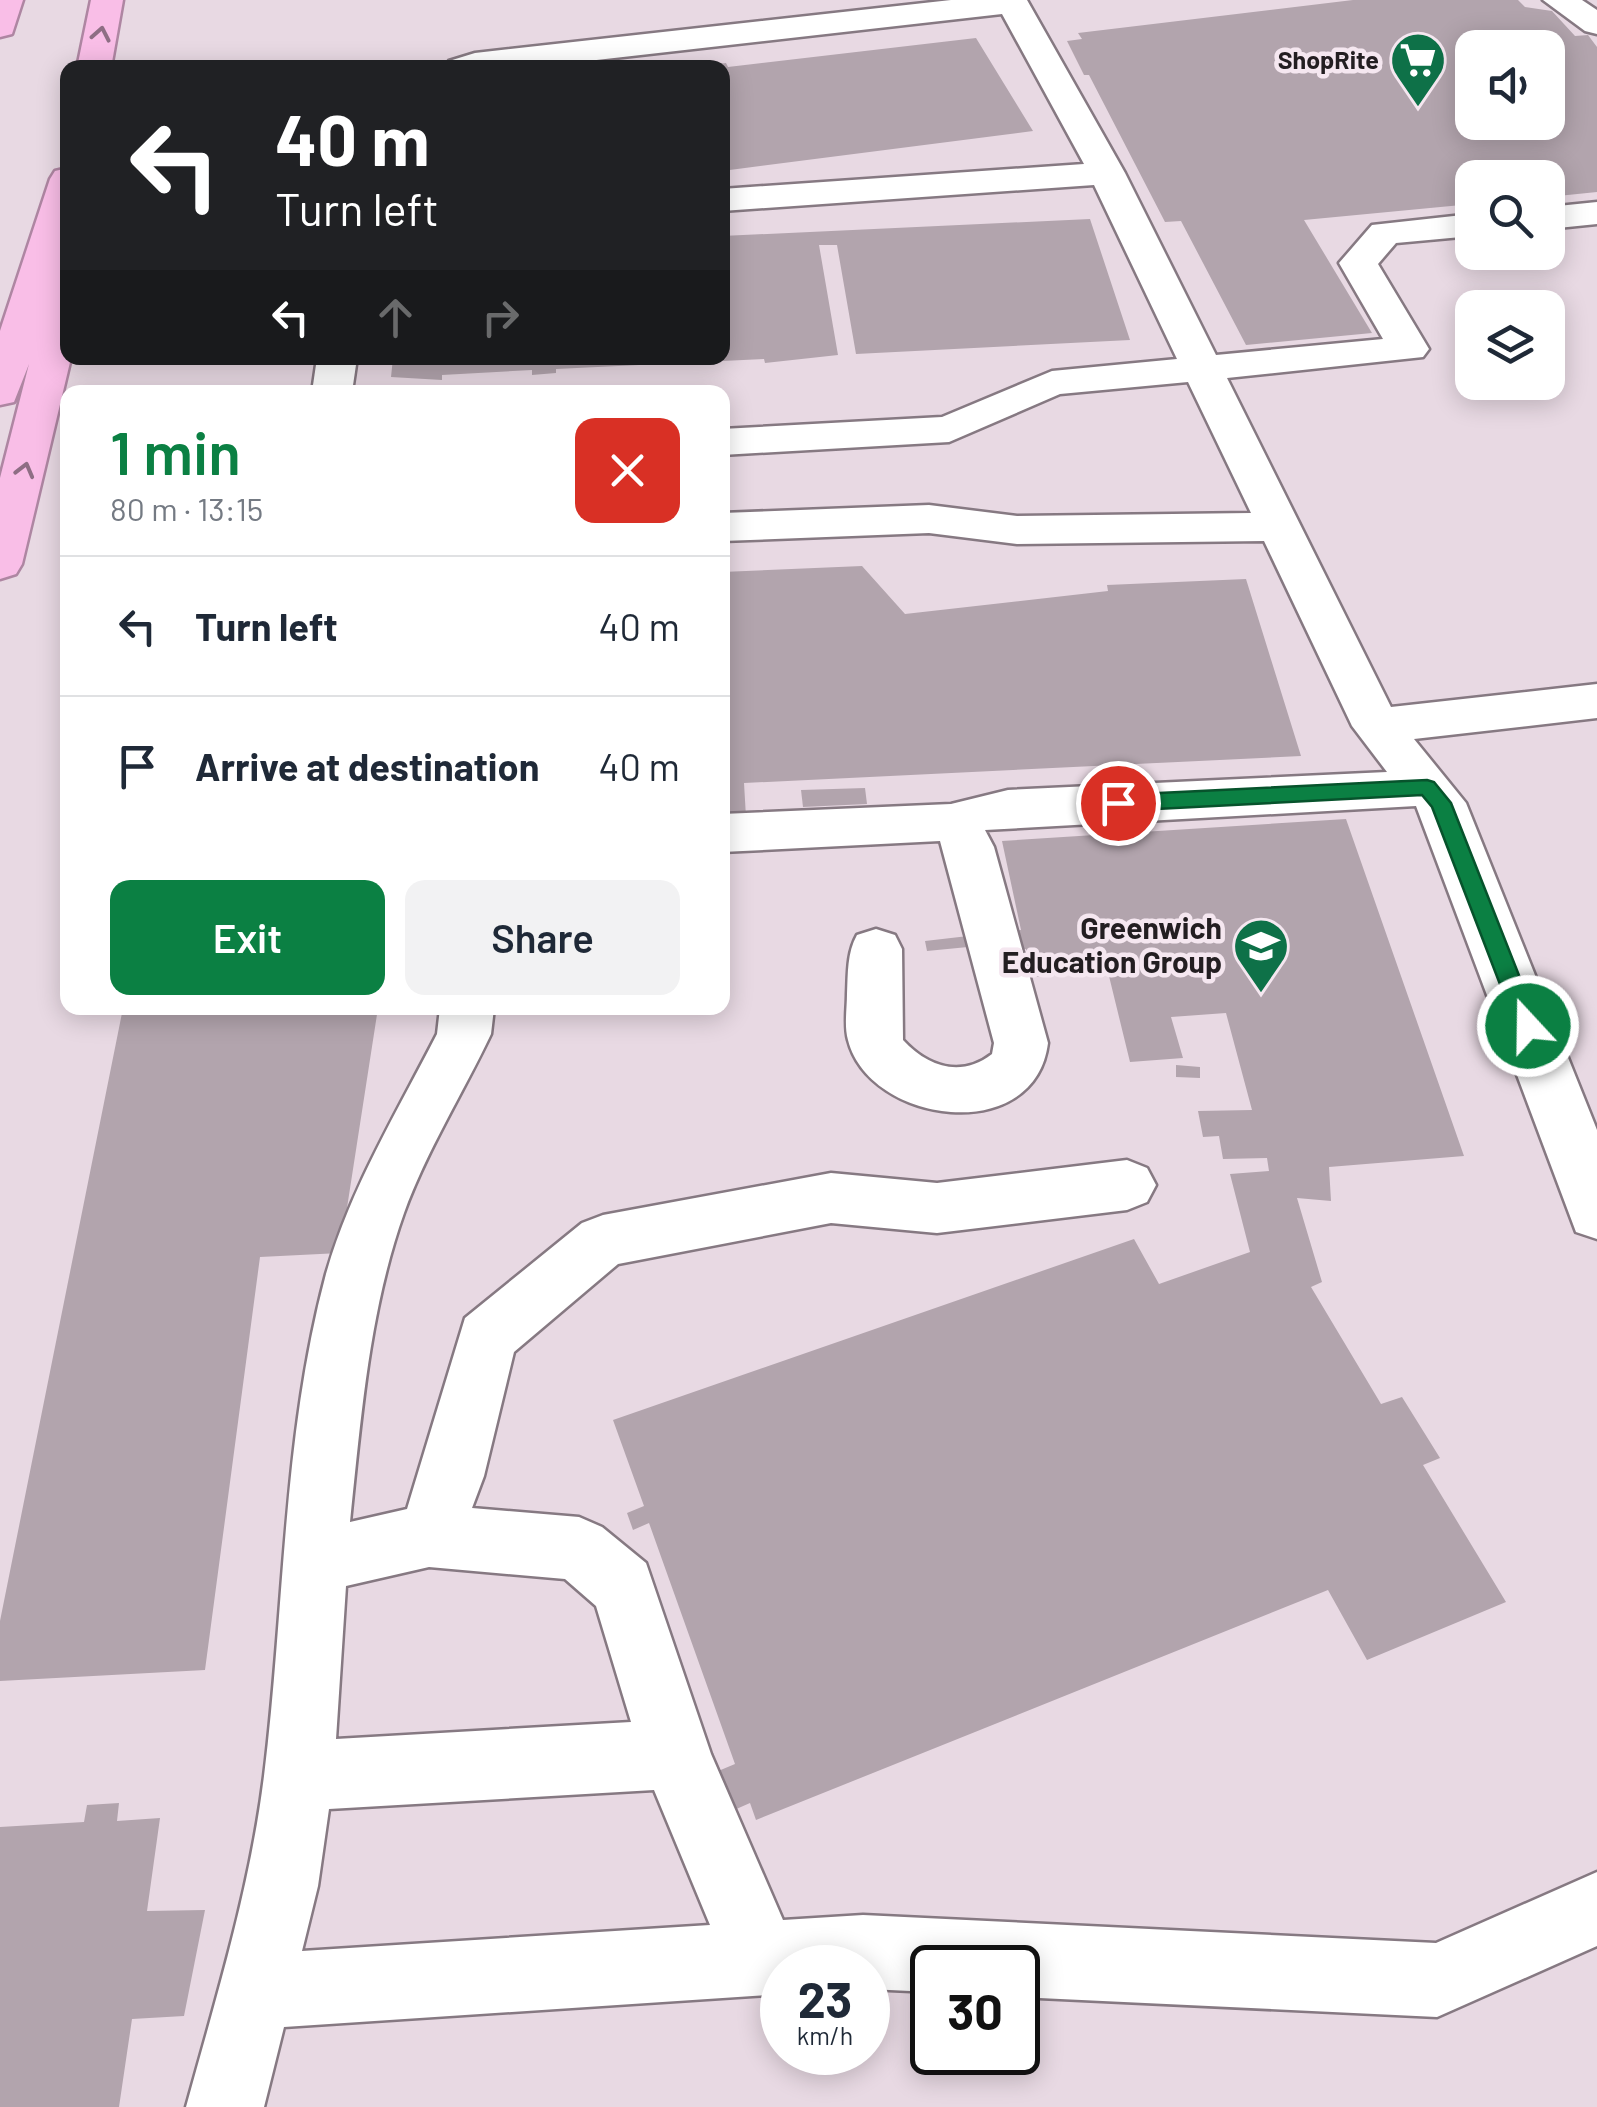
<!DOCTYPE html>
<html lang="en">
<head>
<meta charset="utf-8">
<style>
	:root { --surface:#fff; --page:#f2f2f3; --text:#1f2937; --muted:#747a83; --line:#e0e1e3; --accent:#0b8043 }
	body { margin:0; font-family:Barlow,sans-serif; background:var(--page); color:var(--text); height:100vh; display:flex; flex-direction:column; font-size:38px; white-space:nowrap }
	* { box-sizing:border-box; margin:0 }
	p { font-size:32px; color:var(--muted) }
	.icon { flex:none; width:55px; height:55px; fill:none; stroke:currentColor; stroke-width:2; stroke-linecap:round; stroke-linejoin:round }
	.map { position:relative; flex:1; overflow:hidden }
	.side { position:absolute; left:60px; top:385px; width:670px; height:630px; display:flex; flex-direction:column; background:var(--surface); border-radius:20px; box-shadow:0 5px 25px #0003 }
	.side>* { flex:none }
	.guide { position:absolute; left:60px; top:60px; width:670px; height:305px; border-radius:20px; box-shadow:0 5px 25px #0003; background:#202124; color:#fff; overflow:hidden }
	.fabs { position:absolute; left:1455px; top:30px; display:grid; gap:20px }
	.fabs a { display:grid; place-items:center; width:110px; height:110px; border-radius:20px; background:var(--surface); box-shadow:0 5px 25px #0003; font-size:50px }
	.speed { position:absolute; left:760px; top:1945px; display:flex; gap:20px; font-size:50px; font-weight:700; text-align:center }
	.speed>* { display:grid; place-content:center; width:130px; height:130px; border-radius:50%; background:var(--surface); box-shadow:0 5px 25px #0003; line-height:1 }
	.speed small { font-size:25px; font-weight:400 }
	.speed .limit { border:5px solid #111; border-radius:15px; background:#fff; color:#111 }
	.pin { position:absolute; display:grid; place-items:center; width:85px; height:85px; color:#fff; margin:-42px; border:5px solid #fff; border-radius:50%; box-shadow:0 2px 10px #0007 }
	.me { position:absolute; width:110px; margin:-55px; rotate:339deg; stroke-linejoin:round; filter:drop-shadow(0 0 8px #0008) }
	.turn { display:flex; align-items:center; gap:35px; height:210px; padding:0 50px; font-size:45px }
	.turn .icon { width:130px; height:130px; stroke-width:2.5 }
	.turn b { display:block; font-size:70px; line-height:85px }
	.lanes { display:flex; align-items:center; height:95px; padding:0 50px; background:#0003; justify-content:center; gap:50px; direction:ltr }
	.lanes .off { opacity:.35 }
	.round { display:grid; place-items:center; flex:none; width:105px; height:105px; border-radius:20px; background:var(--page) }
	.head { display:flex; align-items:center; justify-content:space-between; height:170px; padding:0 50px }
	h1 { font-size:60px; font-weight:600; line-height:75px; color:var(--accent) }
	.button { display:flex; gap:20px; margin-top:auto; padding:20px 50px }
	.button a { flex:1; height:115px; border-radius:20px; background:var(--accent); color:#fff; font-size:40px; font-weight:600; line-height:115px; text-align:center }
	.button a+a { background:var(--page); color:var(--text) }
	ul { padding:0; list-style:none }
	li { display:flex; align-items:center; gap:30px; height:140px; padding:0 50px; border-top:2px solid var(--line) }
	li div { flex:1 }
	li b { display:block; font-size:38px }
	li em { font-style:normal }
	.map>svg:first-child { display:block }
	.building { fill:#b2a4ad; fill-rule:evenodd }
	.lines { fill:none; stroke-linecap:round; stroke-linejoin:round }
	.minor-casing { stroke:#867982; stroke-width:5 }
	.highway-casing { stroke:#ae86a2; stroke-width:5 }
	.minor { fill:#fff; fill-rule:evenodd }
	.highway { fill:#f9bee7; fill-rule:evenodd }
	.oneway { stroke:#8e6e84 }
	.route { fill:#0b8043; stroke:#07532c; stroke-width:2.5 }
	.labels { text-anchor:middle; stroke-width:9; stroke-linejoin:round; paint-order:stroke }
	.far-poi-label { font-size:25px; font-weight:bold; fill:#231e21; stroke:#f5e7f0; text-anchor:end }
	.poi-label { font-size:30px; font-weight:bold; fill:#231e21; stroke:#f5e7f0; text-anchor:end }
</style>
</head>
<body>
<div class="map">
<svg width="1597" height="2107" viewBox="0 0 1597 2107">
	<rect width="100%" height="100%" fill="#e8d9e3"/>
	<g class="building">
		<path d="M1353,0H1518L1525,7L1552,11L1575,36L1588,35L1597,47V192L1548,197V178H1472V204L1304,220L1372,333L1246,345L1181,221L1165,222L1089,75H1084L1067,41L1082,39L1078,33ZM1472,48H1548V122H1472Z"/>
		<path d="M976,38L1033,131L722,171V68L711,65L726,63L728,67Z"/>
		<path d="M1090,219L1130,340L856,354L837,245H819L838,355L765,363L764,359L556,369V373L532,375V370L442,375V380L391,377L393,358H722V236Z"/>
		<path d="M862,566L905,614L1108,591L1107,585L1246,579L1301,756L744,783L746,817L722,818V572Z"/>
		<path d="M865,788L867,804L803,807L801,790Z"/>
		<path d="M1346,819L1464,1156L1329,1167L1331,1201L1297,1198L1322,1282L1311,1287L1381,1404L1402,1397L1440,1458L1423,1465L1506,1602L1367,1660L1328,1590L756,1820L750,1803L725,1814L711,1774L735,1764L649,1523L633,1530L627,1513L644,1506L613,1420L1134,1239L1159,1284L1250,1252L1230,1174L1269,1171L1267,1158L1223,1159L1219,1136L1203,1137L1198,1111L1252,1110L1226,1013L1171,1017L1183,1058L1130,1062L1108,972L1031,977L1026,949L1010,951L1009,943L927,951L925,941L1021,930L1002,841Z"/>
		<path d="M123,1008H378L340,1253L260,1257L205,1670L0,1681V1621Z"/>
		<path d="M1176,1065L1200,1067V1078L1176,1077Z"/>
		<path d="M119,1803L117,1821L160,1818L147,1911L205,1910L184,2016L132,2019L119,2107H0V1827L84,1822L87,1805Z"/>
	</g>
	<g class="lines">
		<g class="minor-casing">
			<g id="minor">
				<path d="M951,0H1027L1125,173L1216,355L1383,339L1339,263L1372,225L1472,214V236L1396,243L1378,264L1429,349L1423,357L1227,378L1391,707L1597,684V718L1414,739L1466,803L1597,1130V1239L1576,1232L1416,806L985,830L994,847L1048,1043C1035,1147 869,1124 848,1040C844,1026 847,1009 847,994C848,973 847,953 857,935L876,929L895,935L902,949L903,1040C928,1067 961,1078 992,1054L994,1043L940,841L722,852V814L951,804L1008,790L1387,772L1352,726L1264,541L1017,544L929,533L722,541V513L929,505L1017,516L1251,513L1188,382L1060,394L949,442L722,455V429L942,417L1052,371L1177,359L1094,185L722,211V189L1084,164L1002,14L526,68H444L449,61L475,53Z"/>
				<path d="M1543,0H1582L1597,10V34L1585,31Z"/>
				<path d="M1597,202V224L1548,229V207Z"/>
				<path d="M317,358H357L352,392H312Z"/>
				<path d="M440,1008H494L491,1034C463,1093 426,1152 404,1213C369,1311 361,1418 350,1522L407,1509L465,1318L582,1223L603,1215L831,1173L937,1183L1127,1160L1147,1168L1156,1185L1147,1202L1127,1210L937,1233L831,1223L618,1264L514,1352L484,1476L472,1508L579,1517L602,1527L646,1563L711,1754L783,1920L863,1915L1436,1943L1597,1872V1946L1437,2017L1018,1997V1968H932V1992L868,1989V1968H782V1994L284,2027L264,2107H186C216,1998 250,1889 264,1776C285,1608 282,1438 326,1274C350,1189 397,1112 437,1034ZM429,1567L565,1579L596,1606L631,1722L336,1739L346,1586ZM654,1790L710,1925L302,1951L318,1886L329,1809Z"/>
			</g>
		</g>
		<g class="highway-casing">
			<g id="highway">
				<path d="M0,0H23L12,34L0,37Z"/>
				<path d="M91,0H123L111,68H77Z"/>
				<path d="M68,168V358H71L22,564L16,574L0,579V478L29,364L14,402L0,405V331L50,179L55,171Z"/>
			</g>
		</g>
		<use href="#minor" class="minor"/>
		<use href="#highway" class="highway"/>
	</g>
	<defs><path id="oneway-chevron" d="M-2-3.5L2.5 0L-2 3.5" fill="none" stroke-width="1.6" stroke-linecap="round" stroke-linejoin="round" transform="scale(2.5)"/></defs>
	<g class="oneway">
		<use href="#oneway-chevron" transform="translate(101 34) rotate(-79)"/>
		<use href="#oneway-chevron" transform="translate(25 470) rotate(-75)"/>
	</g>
	<path class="route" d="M1427,780L1434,782L1451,803L1539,1026L1536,1032H1520L1516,1026L1432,807L1422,795L1118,811L1107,803L1118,795Z"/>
	<defs>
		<g id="supermarket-pin" transform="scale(2.875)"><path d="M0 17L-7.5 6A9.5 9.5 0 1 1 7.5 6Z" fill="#0e7148" stroke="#f5e7f0"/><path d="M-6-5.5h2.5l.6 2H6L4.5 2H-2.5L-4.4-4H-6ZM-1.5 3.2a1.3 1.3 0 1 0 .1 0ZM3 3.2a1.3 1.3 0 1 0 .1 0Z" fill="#fff"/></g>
		<g id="school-pin" transform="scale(2.875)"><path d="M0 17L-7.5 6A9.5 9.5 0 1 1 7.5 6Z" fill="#0e7148" stroke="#f5e7f0"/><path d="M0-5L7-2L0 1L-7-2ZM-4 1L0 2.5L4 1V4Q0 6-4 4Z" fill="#fff"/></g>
	</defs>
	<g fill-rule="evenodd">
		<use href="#supermarket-pin" x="1418" y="60"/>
		<use href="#school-pin" x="1261" y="946"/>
	</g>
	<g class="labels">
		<g class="far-poi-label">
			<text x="1379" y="69">ShopRite</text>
		</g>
		<g class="poi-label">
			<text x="1222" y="939">Greenwich<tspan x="1222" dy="34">Education Group</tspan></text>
		</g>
	</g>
</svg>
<div class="fabs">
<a><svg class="icon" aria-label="sound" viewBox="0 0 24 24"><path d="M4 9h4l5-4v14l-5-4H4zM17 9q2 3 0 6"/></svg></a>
<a><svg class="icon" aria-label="search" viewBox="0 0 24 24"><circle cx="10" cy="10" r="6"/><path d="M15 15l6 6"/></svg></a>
<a><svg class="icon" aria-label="layers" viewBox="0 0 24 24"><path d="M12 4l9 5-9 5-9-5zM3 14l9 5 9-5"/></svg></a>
</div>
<div class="speed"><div>23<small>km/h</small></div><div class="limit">30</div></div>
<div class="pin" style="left:1118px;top:803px;background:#d93025"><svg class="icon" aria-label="arrive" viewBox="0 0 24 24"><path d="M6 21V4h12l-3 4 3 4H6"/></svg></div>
<svg class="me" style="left:1528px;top:1026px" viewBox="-20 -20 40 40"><circle r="17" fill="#0b8043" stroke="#fff" stroke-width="3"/><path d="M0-11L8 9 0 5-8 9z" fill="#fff"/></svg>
<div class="guide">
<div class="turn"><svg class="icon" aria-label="left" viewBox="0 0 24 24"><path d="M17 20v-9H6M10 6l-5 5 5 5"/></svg><div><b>40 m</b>Turn left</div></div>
<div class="lanes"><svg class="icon" aria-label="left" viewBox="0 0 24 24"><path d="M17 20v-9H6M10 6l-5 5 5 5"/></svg><svg class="icon off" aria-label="ahead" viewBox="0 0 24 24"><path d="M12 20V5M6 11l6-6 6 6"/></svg><svg class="icon off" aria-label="right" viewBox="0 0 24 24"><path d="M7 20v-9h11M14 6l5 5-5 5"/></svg></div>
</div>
<section class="side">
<div class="head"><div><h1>1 min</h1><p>80 m · 13:15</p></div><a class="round" style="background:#d93025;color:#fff"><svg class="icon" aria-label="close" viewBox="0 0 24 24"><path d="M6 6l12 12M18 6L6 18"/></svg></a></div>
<ul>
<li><svg class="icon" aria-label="left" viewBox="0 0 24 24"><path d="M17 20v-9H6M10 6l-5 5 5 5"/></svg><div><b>Turn left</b></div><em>40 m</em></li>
<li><svg class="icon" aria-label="arrive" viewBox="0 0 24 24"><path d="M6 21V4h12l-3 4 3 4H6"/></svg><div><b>Arrive at destination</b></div><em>40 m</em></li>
</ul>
<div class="button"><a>Exit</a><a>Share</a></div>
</section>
</div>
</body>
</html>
